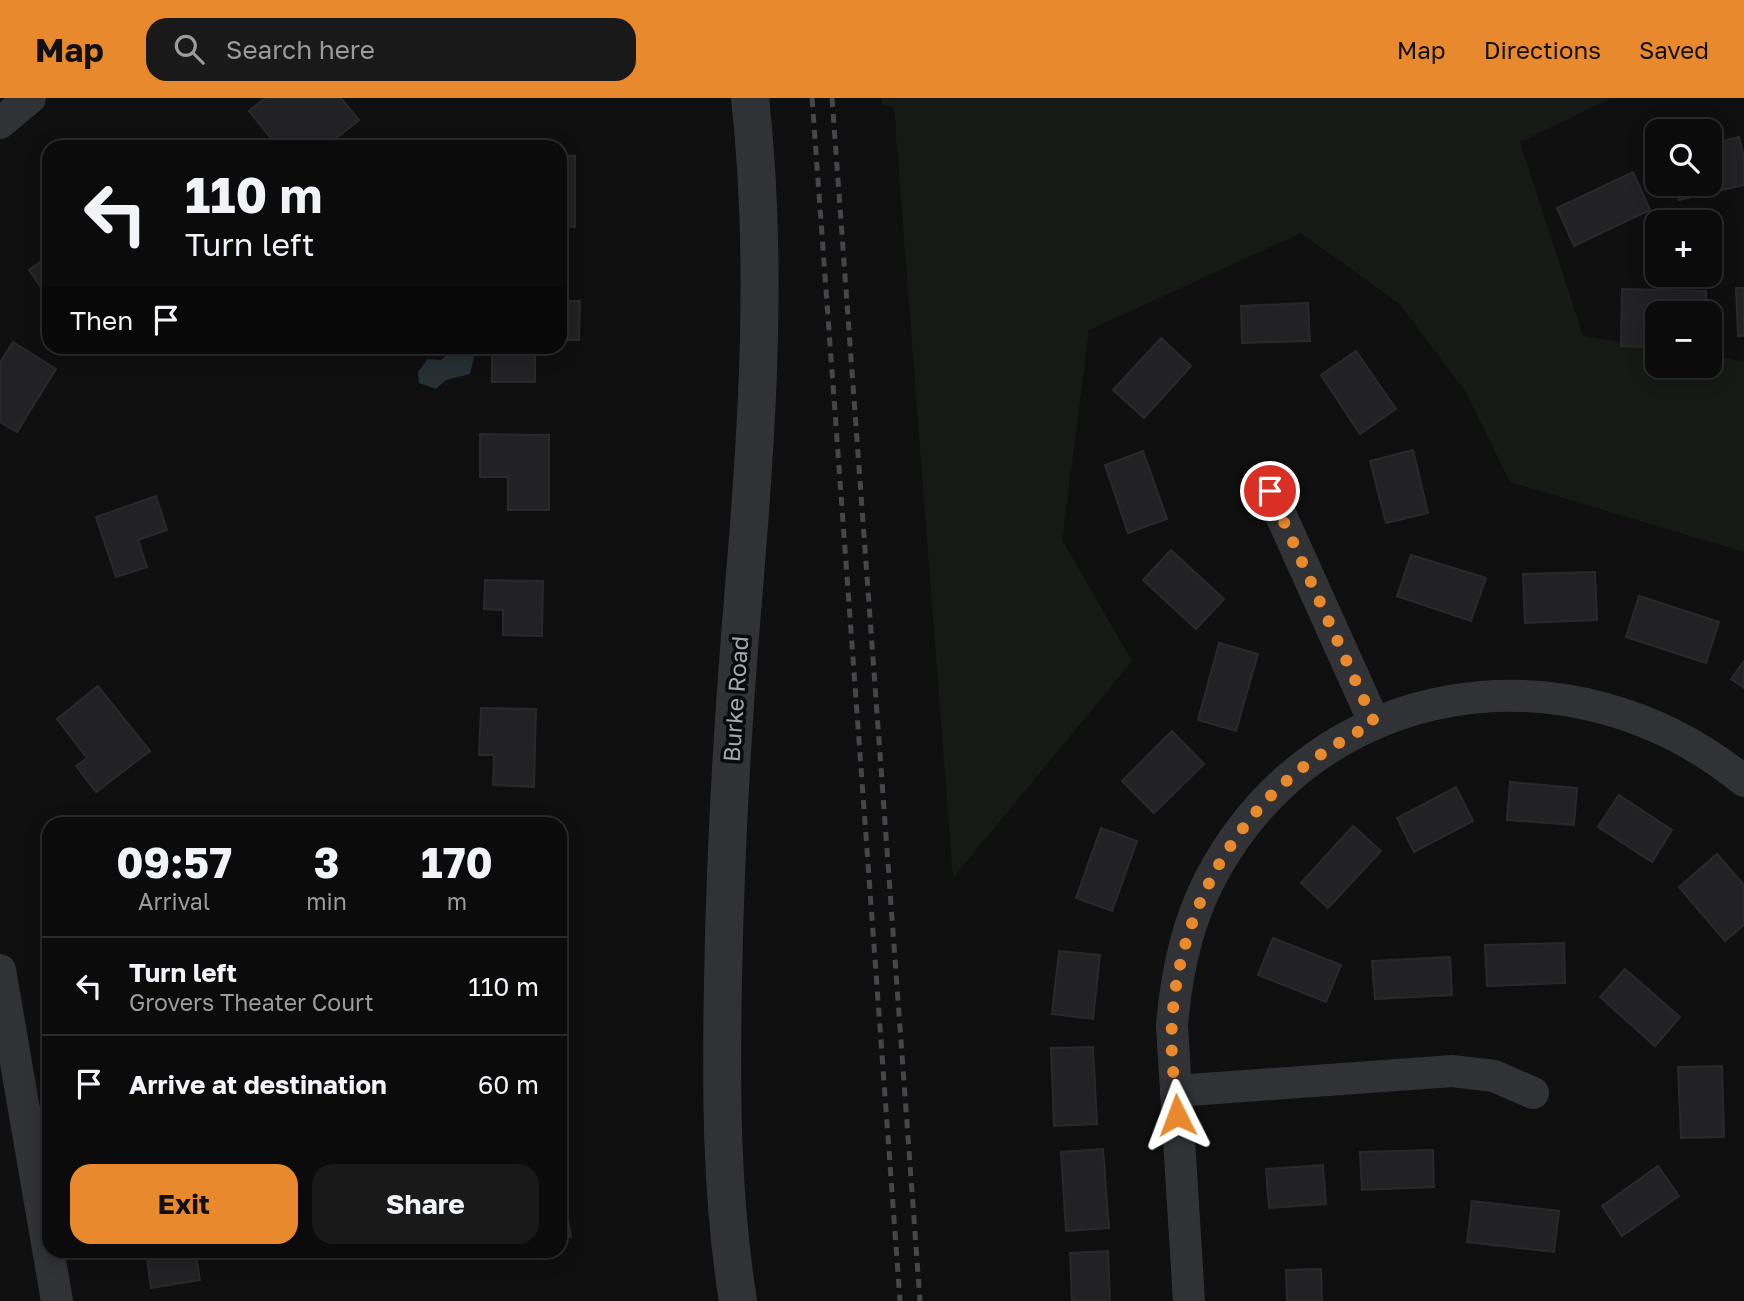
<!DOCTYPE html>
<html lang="en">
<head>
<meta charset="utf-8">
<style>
	:root { --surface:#0b0b0c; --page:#19191a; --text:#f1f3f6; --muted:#9a9b9d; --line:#2b2b2d; --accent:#e9892e }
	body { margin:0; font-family:"Golos Text",sans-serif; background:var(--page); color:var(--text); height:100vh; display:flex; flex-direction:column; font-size:26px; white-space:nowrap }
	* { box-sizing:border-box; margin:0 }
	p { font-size:23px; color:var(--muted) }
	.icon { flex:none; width:38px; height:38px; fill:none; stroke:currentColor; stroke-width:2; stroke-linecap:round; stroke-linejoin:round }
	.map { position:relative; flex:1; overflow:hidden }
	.drawer { position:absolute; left:42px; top:719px; width:525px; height:441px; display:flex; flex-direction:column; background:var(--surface); border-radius:21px; box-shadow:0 4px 18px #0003,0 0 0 2px var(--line) }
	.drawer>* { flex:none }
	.banner { position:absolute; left:42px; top:42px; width:525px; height:214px; border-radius:21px; box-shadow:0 4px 18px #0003,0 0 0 2px var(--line); background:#0b0b0c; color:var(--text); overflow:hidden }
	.buttons { position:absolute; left:1645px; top:21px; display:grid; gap:14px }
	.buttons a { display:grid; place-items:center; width:77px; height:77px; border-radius:14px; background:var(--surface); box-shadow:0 4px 18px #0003,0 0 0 2px var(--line); font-size:35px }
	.pin { position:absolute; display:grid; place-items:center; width:60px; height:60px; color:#fff; margin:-30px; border:4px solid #fff; border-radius:50%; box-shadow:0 2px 7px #0007 }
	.me { position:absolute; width:77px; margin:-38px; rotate:357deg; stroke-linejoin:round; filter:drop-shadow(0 0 5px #0008) }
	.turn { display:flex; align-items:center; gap:24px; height:147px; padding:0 28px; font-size:32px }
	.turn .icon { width:91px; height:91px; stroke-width:2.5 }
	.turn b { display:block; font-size:49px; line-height:60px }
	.then { display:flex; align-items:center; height:66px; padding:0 28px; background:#0003; gap:14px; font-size:26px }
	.eta { display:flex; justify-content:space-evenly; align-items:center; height:119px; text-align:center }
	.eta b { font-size:42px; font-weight:700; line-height:49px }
	.primary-button { display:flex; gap:14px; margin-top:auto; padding:14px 28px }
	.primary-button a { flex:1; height:80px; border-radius:21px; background:var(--accent); color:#111; font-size:28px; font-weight:700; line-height:80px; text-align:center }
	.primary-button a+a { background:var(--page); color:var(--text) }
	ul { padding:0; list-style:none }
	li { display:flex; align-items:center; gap:21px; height:98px; padding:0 28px; border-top:2px solid var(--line) }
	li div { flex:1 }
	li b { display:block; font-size:26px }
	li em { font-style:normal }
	header { display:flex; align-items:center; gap:42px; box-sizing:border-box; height:98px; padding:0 35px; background:var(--accent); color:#111 }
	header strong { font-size:33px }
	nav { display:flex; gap:38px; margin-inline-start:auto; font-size:24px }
	.search { width:490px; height:63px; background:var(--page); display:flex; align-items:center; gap:18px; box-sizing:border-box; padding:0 24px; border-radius:21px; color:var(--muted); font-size:26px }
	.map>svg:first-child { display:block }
	.green { fill:#161a15 }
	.water { fill:#262f33 }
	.building { fill:#222224; stroke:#29292c; stroke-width:2 }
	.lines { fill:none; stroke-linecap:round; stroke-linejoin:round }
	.minor { stroke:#303235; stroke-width:32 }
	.tertiary { stroke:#303235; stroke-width:38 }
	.rail { stroke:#43464a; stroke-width:5; stroke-dasharray:9 7; stroke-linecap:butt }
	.route { stroke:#e9892e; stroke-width:12; stroke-dasharray:0 21.6 }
	.labels { text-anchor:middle; stroke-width:7; stroke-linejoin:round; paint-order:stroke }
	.street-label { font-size:23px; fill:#a0a8b0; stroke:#0a0a0b }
</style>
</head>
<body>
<header>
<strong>Map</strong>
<div class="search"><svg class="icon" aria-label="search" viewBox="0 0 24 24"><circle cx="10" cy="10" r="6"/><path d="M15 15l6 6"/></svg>Search here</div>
<nav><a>Map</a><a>Directions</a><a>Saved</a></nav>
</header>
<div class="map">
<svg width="1744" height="1203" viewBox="0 0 1744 1203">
	<rect width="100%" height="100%" fill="#0f0f10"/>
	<path class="green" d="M882,0H1612L1520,44L1583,238L1657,250V268H1710V258L1744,263V454L1510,384L1466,294L1400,206L1301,135L1089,232L1062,442L1132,563L953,780L894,9L882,6Z"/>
	<path class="water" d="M456,249L468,252L474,259L470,276L446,282L436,291L419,285L418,274L428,261L441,262Z"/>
	<g class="building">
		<path d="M265,0H341L359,22L325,49H278L249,13Z"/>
		<path d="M1739,39L1744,59V87L1679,102L1676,86H1710V46Z"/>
		<path d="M560,57L575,58V129L560,128Z"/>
		<path d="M1633,74L1650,112L1574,148L1557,110Z"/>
		<path d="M49,158V201L29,172Z"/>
		<path d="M1736,190H1744V238H1738Z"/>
		<path d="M1622,191L1706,193V215H1657V249L1621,248Z"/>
		<path d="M560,203H580L579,242H560Z"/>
		<path d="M1308,205L1310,243L1242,245L1241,208Z"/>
		<path d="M1161,240L1191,268L1144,320L1113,292Z"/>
		<path d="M13,244L56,271L17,334L0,324V265Z"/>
		<rect x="492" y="248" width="43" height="36"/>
		<path d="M1356,253L1396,311L1360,336L1321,277Z"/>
		<path d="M480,336L549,337V412H508V379H480Z"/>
		<path d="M1413,352L1428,415L1386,425L1370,363Z"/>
		<path d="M1143,353L1167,421L1128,435L1105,367Z"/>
		<path d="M156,398L167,432L138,442L147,469L116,479L96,419Z"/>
		<path d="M1171,452L1224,501L1196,531L1143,482Z"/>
		<path d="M1411,457L1486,480L1471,523L1397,498Z"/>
		<path d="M1595,474L1597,522L1525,525L1523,476Z"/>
		<path d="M485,482L543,483L542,538L503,537V512L484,511Z"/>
		<path d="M1639,498L1719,524L1706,565L1626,539Z"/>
		<path d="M1219,545L1258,556L1236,633L1198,622Z"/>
		<path d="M1744,563V590L1731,581Z"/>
		<path d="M98,588L150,653L96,694L76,668L87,660L57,621Z"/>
		<path d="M481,610L536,611L534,689L493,687L494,657H479Z"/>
		<path d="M1172,633L1204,666L1154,715L1122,683Z"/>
		<path d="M1510,684L1577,690L1574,727L1507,722Z"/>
		<path d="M1456,689L1473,723L1414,754L1397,720Z"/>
		<path d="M1619,697L1672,732L1652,764L1598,729Z"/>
		<path d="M1353,728L1381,753L1328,810L1301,785Z"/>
		<path d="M1101,730L1137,743L1112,813L1076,800Z"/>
		<path d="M1717,756L1744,787V827L1725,843L1679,789Z"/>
		<path d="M1273,840L1341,867L1326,904L1258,877Z"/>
		<path d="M1564,845L1565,885L1487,888L1485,847Z"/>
		<path d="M1059,853L1100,857L1093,921L1052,916Z"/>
		<path d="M1450,859L1452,897L1375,901L1372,863Z"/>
		<path d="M1625,871L1680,919L1655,948L1600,899Z"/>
		<path d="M1093,949L1097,1026L1054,1028L1051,950Z"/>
		<path d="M1722,968L1724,1039L1681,1040L1678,969Z"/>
		<path d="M1103,1051L1109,1130L1066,1133L1061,1054Z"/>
		<path d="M1433,1052L1434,1089L1362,1092L1360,1054Z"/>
		<path d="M1323,1067L1326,1106L1269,1110L1266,1071Z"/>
		<path d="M1658,1068L1679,1098L1622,1138L1602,1108Z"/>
		<path d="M560,1071L571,1139L560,1141Z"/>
		<path d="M1472,1103L1559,1113L1554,1154L1467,1144Z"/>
		<path d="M146,1153H195L200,1182L151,1190Z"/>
		<path d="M1108,1153L1110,1203H1072L1070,1155Z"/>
		<path d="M1321,1171L1322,1203H1287L1286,1172Z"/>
	</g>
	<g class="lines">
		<g class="minor">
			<path d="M0,25L30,0"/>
			<path d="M1270,393L1374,624"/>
			<path d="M0,872L57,1203"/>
			<path d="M1176,993L1452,973L1494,978L1533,995"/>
			<path d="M1189,1203L1172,928C1176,877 1186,827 1210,781C1317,577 1572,542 1744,683"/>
		</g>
		<path class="tertiary" d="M738,1203C721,1097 721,989 723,883C725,768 731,653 740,538C755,358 770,180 750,0"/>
		<g class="rail">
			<path d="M812,0L900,1203"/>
			<path d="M832,0L920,1203"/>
		</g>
	</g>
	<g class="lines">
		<path class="route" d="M1177,1017C1175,987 1170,956 1172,926C1177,823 1229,721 1314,661C1333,648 1354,636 1374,624L1270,393"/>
	</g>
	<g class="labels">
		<g class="street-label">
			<text transform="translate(736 601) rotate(-86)" y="8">Burke Road</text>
		</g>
	</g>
</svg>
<div class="buttons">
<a><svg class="icon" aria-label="search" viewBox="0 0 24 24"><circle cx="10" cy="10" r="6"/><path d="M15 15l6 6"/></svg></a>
<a>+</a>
<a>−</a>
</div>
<div class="pin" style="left:1270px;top:393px;background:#d93025"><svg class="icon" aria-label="arrive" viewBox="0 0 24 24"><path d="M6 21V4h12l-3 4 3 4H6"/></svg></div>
<svg class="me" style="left:1177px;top:1017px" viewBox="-20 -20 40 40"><path d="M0-17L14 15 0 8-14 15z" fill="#e9892e" stroke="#fff" stroke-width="4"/></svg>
<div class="banner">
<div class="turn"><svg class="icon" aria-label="left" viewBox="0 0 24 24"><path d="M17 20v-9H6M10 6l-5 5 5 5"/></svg><div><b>110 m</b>Turn left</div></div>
<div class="then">Then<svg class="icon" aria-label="arrive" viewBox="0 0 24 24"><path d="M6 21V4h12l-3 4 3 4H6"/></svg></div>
</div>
<section class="drawer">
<div class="eta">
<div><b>09:57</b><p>Arrival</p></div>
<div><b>3</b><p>min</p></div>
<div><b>170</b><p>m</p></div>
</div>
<ul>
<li><svg class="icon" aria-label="left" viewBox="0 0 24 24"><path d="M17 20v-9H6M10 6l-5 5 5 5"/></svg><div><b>Turn left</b><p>Grovers Theater Court</p></div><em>110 m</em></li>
<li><svg class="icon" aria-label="arrive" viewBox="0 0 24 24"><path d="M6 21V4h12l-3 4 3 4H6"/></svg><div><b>Arrive at destination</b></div><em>60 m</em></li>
</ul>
<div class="primary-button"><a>Exit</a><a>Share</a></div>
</section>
</div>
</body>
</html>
